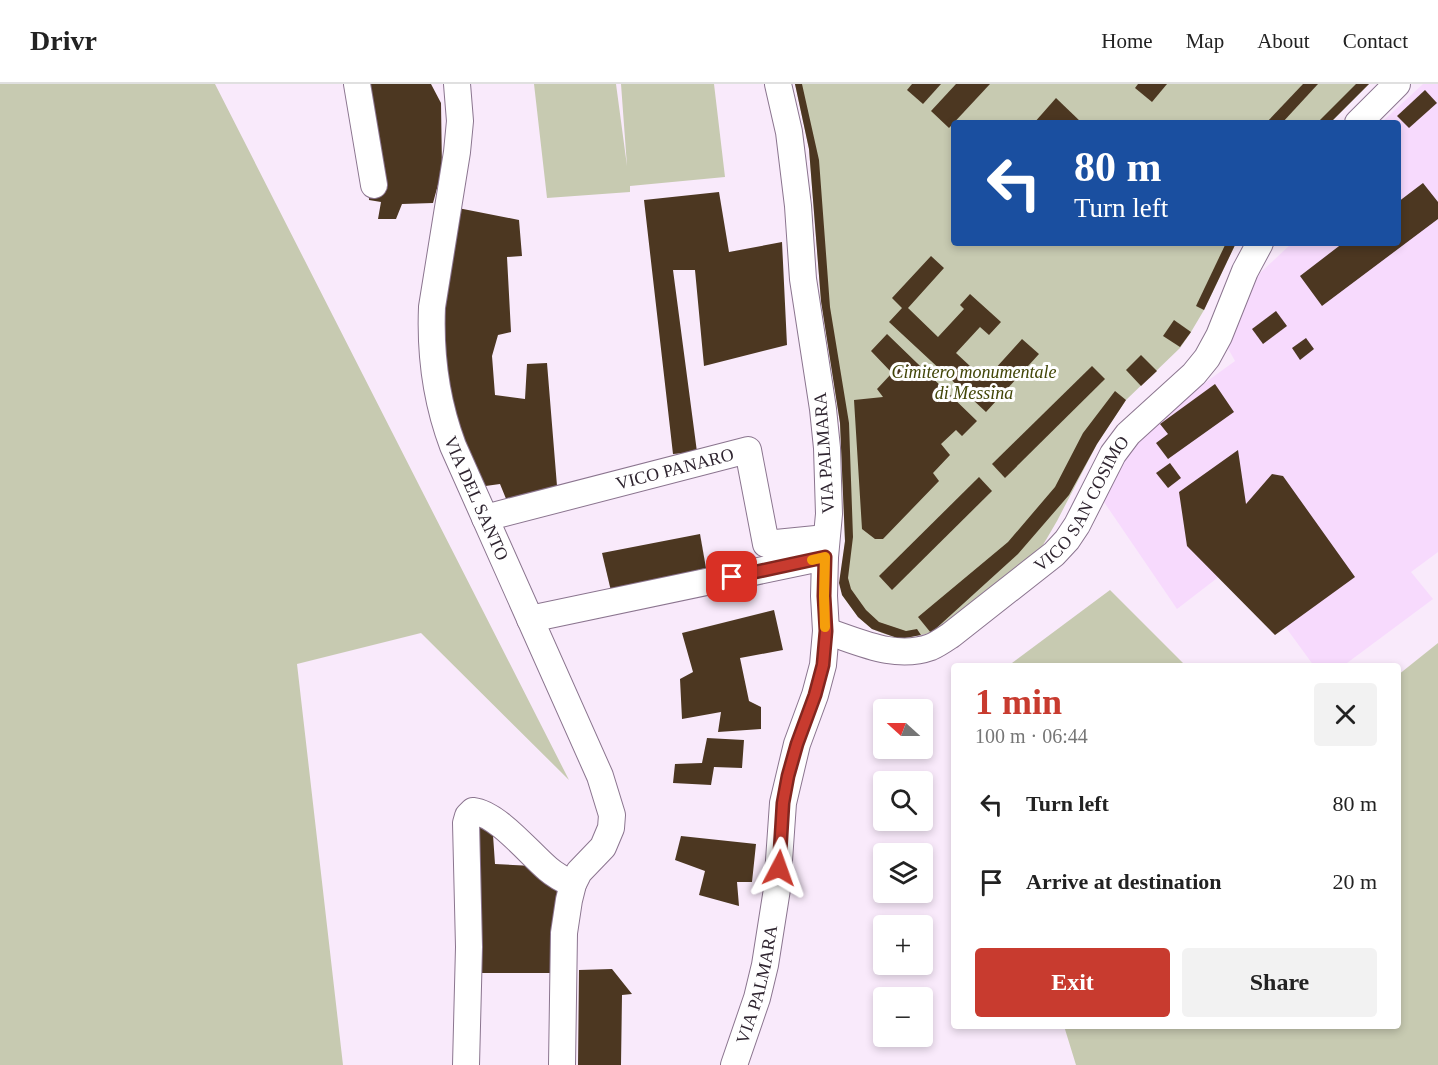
<!DOCTYPE html>
<html lang="en">
<head>
<meta charset="utf-8">
<style>
	:root { --surface:#fff; --page:#f2f2f2; --text:#222; --muted:#767676; --line:#e0e0e0; --accent:#c83b2f }
	body { margin:0; font-family:"Times New Roman",serif; background:var(--page); color:var(--text); height:100vh; display:flex; flex-direction:column; font-size:22px; white-space:nowrap }
	* { box-sizing:border-box; margin:0 }
	p { font-size:20px; color:var(--muted) }
	.icon { flex:none; width:33px; height:33px; fill:none; stroke:currentColor; stroke-width:2; stroke-linecap:round; stroke-linejoin:round }
	.map { position:relative; flex:1; overflow:hidden }
	.drawer { position:absolute; left:951px; top:579px; width:450px; height:366px; display:flex; flex-direction:column; background:var(--surface); border-radius:6px; box-shadow:0 3px 9px #0003 }
	.drawer>* { flex:none }
	.guide { position:absolute; left:951px; top:36px; width:450px; height:126px; border-radius:6px; box-shadow:0 3px 9px #0003; background:#1a4fa0; color:#fff; overflow:hidden }
	.needle { width:39px; rotate:291deg }
	.fabs { position:absolute; left:873px; top:615px; display:grid; gap:12px }
	.fabs a { display:grid; place-items:center; width:60px; height:60px; border-radius:6px; background:var(--surface); box-shadow:0 3px 9px #0003; font-size:30px }
	.pin { position:absolute; display:grid; place-items:center; width:51px; height:51px; color:#fff; margin:-26px; border-radius:12px; box-shadow:0 3px 9px #0006 }
	.me { position:absolute; width:66px; margin:-33px; rotate:4deg; stroke-linejoin:round; filter:drop-shadow(0 0 4px #0008) }
	.turn { display:flex; align-items:center; gap:21px; height:126px; padding:0 24px; font-size:27px }
	.turn .icon { width:78px; height:78px; stroke-width:2.5 }
	.turn b { display:block; font-size:42px; line-height:51px }
	.round { display:grid; place-items:center; flex:none; width:63px; height:63px; border-radius:6px; background:var(--page) }
	.summary { display:flex; align-items:center; justify-content:space-between; height:102px; padding:0 24px }
	h1 { font-size:36px; font-weight:800; line-height:45px; color:var(--accent) }
	.button { display:flex; gap:12px; margin-top:auto; padding:12px 24px }
	.button a { flex:1; height:69px; border-radius:6px; background:var(--accent); color:#fff; font-size:24px; font-weight:800; line-height:69px; text-align:center }
	.button a+a { background:var(--page); color:var(--text) }
	ul { padding:0; list-style:none }
	li { display:flex; align-items:center; gap:18px; height:78px; padding:0 24px }
	li div { flex:1 }
	li b { display:block; font-size:22px }
	li em { font-style:normal }
	header { display:flex; align-items:center; gap:36px; box-sizing:border-box; height:84px; padding:0 30px; background:var(--surface); border-bottom:2px solid var(--line) }
	header strong { font-size:28px }
	nav { display:flex; gap:33px; margin-inline-start:auto; font-size:21px }
	.map>svg:first-child { display:block }
	.built { fill:#f7dafd }
	.green { fill:#c7cab1 }
	.building { fill:#4c3721 }
	.lines { fill:none; stroke-linecap:round; stroke-linejoin:round }
	.minor-casing { stroke:#8b758f; stroke-width:28 }
	.minor { stroke:#fff; stroke-width:26 }
	.route-casing { stroke:#82261f; stroke-width:15 }
	.route { stroke:#c83b2f; stroke-width:10 }
	.slow { stroke:#f59e0b; stroke-width:10 }
	.labels { text-anchor:middle; stroke-width:6; stroke-linejoin:round; paint-order:stroke }
	.park-label { font-size:18px; font-style:italic; fill:#424608; stroke:#fff }
	.street-label { font-size:18px; fill:#2f2530; stroke:#fff }
</style>
</head>
<body>
<header>
<strong>Drivr</strong>
<nav><a>Home</a><a>Map</a><a>About</a><a>Contact</a></nav>
</header>
<div class="map">
<svg width="1438" height="981" viewBox="0 0 1438 981">
	<rect width="100%" height="100%" fill="#f9eafb"/>
	<path class="built" d="M1423,0H1438V468L1411,488L1433,515L1343,582H1314L1238,478L1177,525L1104,418L1120,380L1155,335L1235,277L1225,259L1258,191L1292,159H1398V39H1381Z"/>
	<g class="green">
		<path d="M0,0H215L569,696L421,549L297,580L343,981H0Z"/>
		<path d="M534,0H616L627,82L621,0H714L725,93L630,102V108L547,114Z"/>
		<path d="M795,0H1369L1330,39H954V159H1236L1204,226L1191,248L1180,264L1126,316L1097,360L1057,437L1043,461L1023,479L931,549L900,555L882,549L872,545L858,533L842,511L845,457L840,339L821,217L809,65Z"/>
		<path d="M1110,506L1186,582H1008Z"/>
		<path d="M1438,559V981H1076L1064,942H1398V591Z"/>
	</g>
	<g class="building">
		<path d="M357,0H431L441,19L442,86L433,119L402,120L396,135H378L381,118L369,116L367,57Z"/>
		<path d="M795,0H802L819,76L830,223L849,339L853,453L848,494L851,505L866,526L879,538L906,547L917,545L921,551L900,555L872,545L858,533L842,511L839,499L845,457L840,339L821,217L809,65Z"/>
		<path d="M912,0H941L923,20L907,6Z"/>
		<path d="M956,0H990L949,44L931,27Z"/>
		<path d="M1138,0H1167L1152,18L1135,4Z"/>
		<path d="M1303,0H1318L1282,39H1266Z"/>
		<path d="M1356,0H1369L1330,39H1317Z"/>
		<path d="M1425,6L1437,19L1409,44L1397,32Z"/>
		<path d="M1056,14L1082,39H1034Z"/>
		<path d="M1423,99L1438,118V135L1322,222L1300,192L1343,159H1398V118Z"/>
		<path d="M719,108L729,168L782,158L787,261L704,282L695,186H673L697,368L673,370L644,116Z"/>
		<path d="M458,124L519,136L522,172L507,173L511,248L498,251L492,272L495,311L525,315L527,280L547,279L557,402L511,427L500,400L471,404L432,253Z"/>
		<path d="M1226,159H1236L1204,226L1196,222Z"/>
		<path d="M931,172L944,184L908,224L938,253L964,225L960,221L970,210L1001,238L989,251L980,243L956,269L985,296L1022,255L1039,270L986,328L889,238L902,224L892,214Z"/>
		<path d="M1276,227L1287,242L1263,260L1252,245Z"/>
		<path d="M1174,236L1191,248L1180,263L1163,252Z"/>
		<path d="M887,250L977,337L962,352L956,346L941,360L950,371L933,389L939,397L883,455H875L862,445L854,316L883,313L877,305L892,289L871,267Z"/>
		<path d="M1306,254L1314,265L1300,276L1292,264Z"/>
		<path d="M1141,271L1157,287L1141,302L1126,286Z"/>
		<path d="M1092,282L1105,295L1005,394L992,380Z"/>
		<path d="M1215,300L1234,328L1168,375L1156,359L1168,350L1160,340Z"/>
		<path d="M1115,307L1126,316L1097,360L1069,411L1018,470L931,549L918,533L1008,458L1055,403L1083,349Z"/>
		<path d="M1238,366L1246,420L1272,390L1283,392L1355,493L1275,551L1187,462L1179,408Z"/>
		<path d="M1170,379L1181,394L1168,404L1156,389Z"/>
		<path d="M979,393L992,407L892,506L879,492Z"/>
		<path d="M700,450L706,484L611,507L602,469Z"/>
		<path d="M774,526L783,566L740,574L749,617L761,623V645L718,648L721,628L682,635L680,595L693,588L682,549Z"/>
		<path d="M707,654L744,656L742,684L714,683L711,701L673,699L675,680L702,679Z"/>
		<path d="M477,740L493,751L495,780L533,782L559,804L558,889H477Z"/>
		<path d="M681,752L756,760L752,798H737L739,822L699,811L705,787L675,776Z"/>
		<path d="M612,885L632,910L622,911L621,981H578L579,886Z"/>
	</g>
	<g class="lines">
		<g class="minor-casing">
			<g id="minor">
				<path d="M357,0L374,101"/>
				<path id="s1" d="M457,0L460,37L457,68L432,223C430,271 436,317 453,362L600,692L612,731L611,744L603,763L579,788L573,800L569,816L564,849L562,981"/>
				<path d="M1358,39L1397,0"/>
				<path id="s2" d="M485,434L748,366L766,460L826,454"/>
				<path d="M530,535L825,473"/>
				<path id="s3" d="M826,547C860,558 895,576 931,563C938,560 945,555 951,551L1054,470L1067,456L1077,441L1113,370L1128,350L1194,290L1207,274L1219,252L1245,187L1260,159"/>
				<path d="M466,981L469,863L466,739L468,732L473,727C498,730 529,769 548,785C556,792 564,796 573,800"/>
				<path id="s4" d="M734,981L757,914L765,881L777,805L783,719L797,660L815,611L823,581L826,547L824,512L825,473L829,430L827,364L823,325L803,195L798,122L789,48L778,0"/>
			</g>
		</g>
		<use href="#minor" class="minor"/>
	</g>
	<g class="lines">
		<g class="route-casing">
			<path id="route" d="M732,493L825,473L824,512L826,547L823,581L815,611L797,660L788,692L783,719L779,784"/>
		</g>
		<use href="#route" class="route"/>
		<path class="slow" d="M812,476L825,473L824,512L825,543"/>
	</g>
	<g class="labels">
		<g class="park-label">
			<text x="974" y="294">Cimitero monumentale<tspan x="974" dy="21">di Messina</tspan></text>
		</g>
		<g class="street-label">
			<text transform="translate(824 369) rotate(-94)" y="6">VIA PALMARA</text>
			<text dy="6" stroke="none"><textPath href="#s2" startOffset="196">VICO PANARO</textPath></text>
			<text dy="6" stroke="none"><textPath href="#s1" startOffset="424">VIA DEL SANTO</textPath></text>
			<text dy="6" stroke="none"><textPath href="#s3" startOffset="320">VICO SAN COSIMO</textPath></text>
			<text dy="6" stroke="none"><textPath href="#s4" startOffset="84">VIA PALMARA</textPath></text>
		</g>
	</g>
</svg>
<div class="fabs">
<a><svg class="needle" viewBox="-14 -14 28 28"><path d="M0-13l5 13h-10z" fill="#e53935"/><path d="M0 13l5-13h-10z" fill="#767676"/></svg></a>
<a><svg class="icon" aria-label="search" viewBox="0 0 24 24"><circle cx="10" cy="10" r="6"/><path d="M15 15l6 6"/></svg></a>
<a><svg class="icon" aria-label="layers" viewBox="0 0 24 24"><path d="M12 4l9 5-9 5-9-5zM3 14l9 5 9-5"/></svg></a>
<a>+</a>
<a>−</a>
</div>
<div class="pin" style="left:732px;top:493px;background:#d93025"><svg class="icon" aria-label="arrive" viewBox="0 0 24 24"><path d="M6 21V4h12l-3 4 3 4H6"/></svg></div>
<svg class="me" style="left:779px;top:784px" viewBox="-20 -20 40 40"><path d="M0-17L14 15 0 8-14 15z" fill="#c83b2f" stroke="#fff" stroke-width="4"/></svg>
<div class="guide">
<div class="turn"><svg class="icon" aria-label="left" viewBox="0 0 24 24"><path d="M17 20v-9H6M10 6l-5 5 5 5"/></svg><div><b>80 m</b>Turn left</div></div>
</div>
<section class="drawer">
<div class="summary"><div><h1>1 min</h1><p>100 m · 06:44</p></div><a class="round"><svg class="icon" aria-label="close" viewBox="0 0 24 24"><path d="M6 6l12 12M18 6L6 18"/></svg></a></div>
<ul>
<li><svg class="icon" aria-label="left" viewBox="0 0 24 24"><path d="M17 20v-9H6M10 6l-5 5 5 5"/></svg><div><b>Turn left</b></div><em>80 m</em></li>
<li><svg class="icon" aria-label="arrive" viewBox="0 0 24 24"><path d="M6 21V4h12l-3 4 3 4H6"/></svg><div><b>Arrive at destination</b></div><em>20 m</em></li>
</ul>
<div class="button"><a>Exit</a><a>Share</a></div>
</section>
</div>
</body>
</html>
